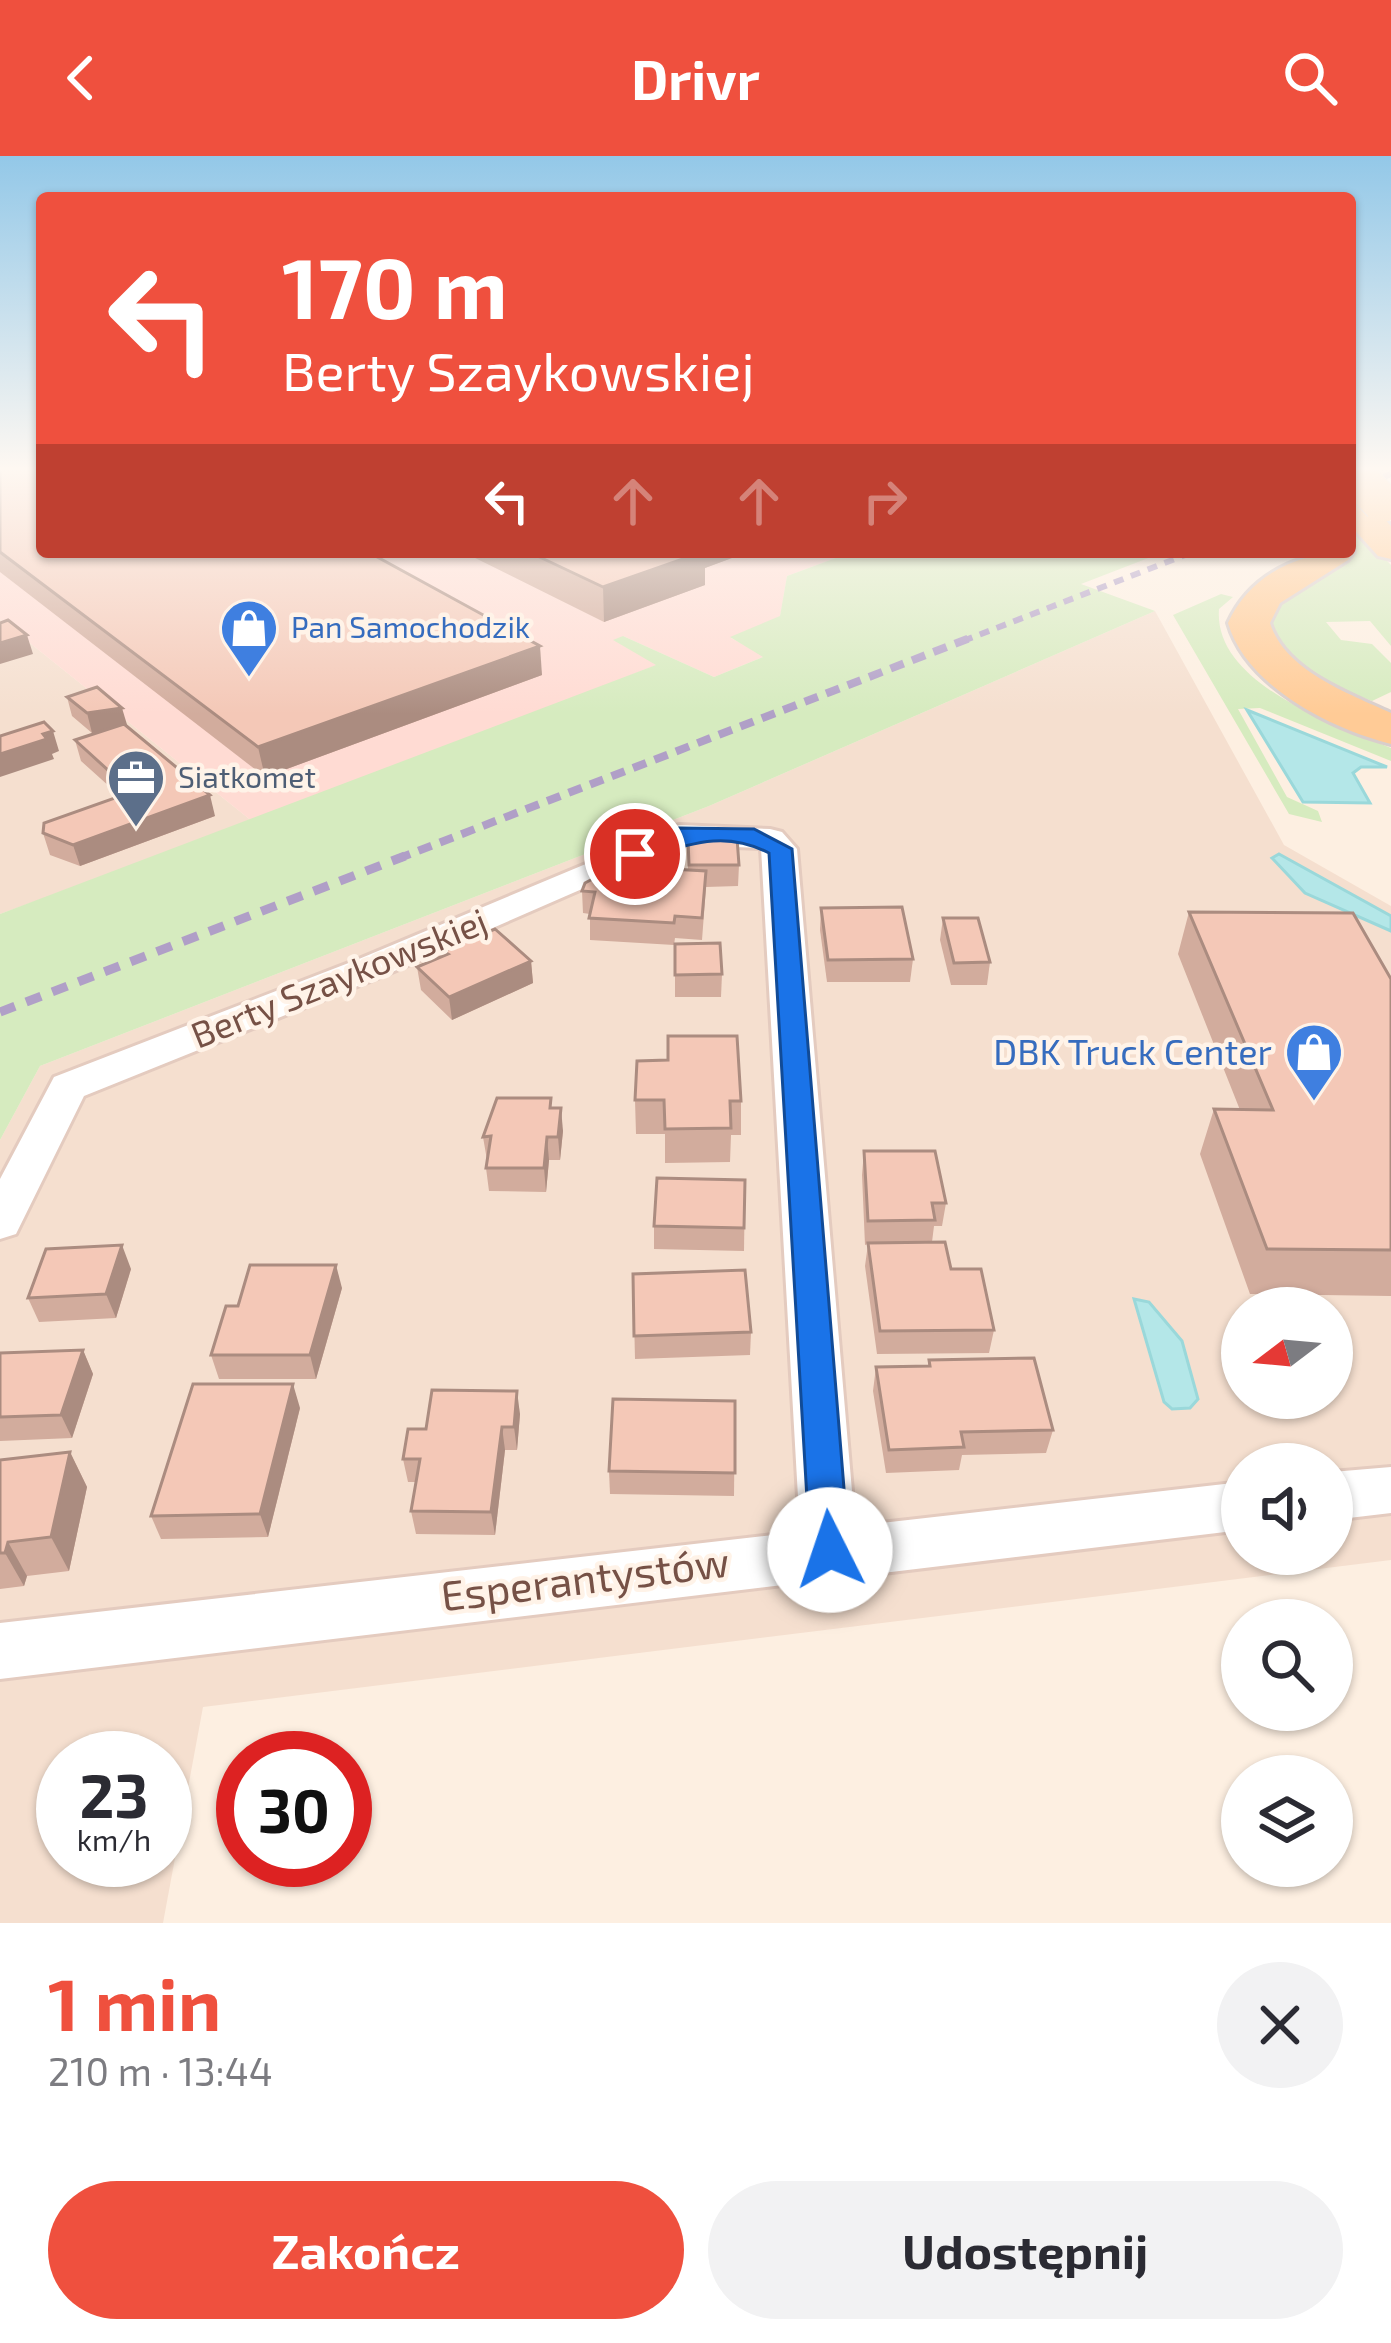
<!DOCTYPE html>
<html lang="pl">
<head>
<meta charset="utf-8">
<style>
	:root { --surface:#fff; --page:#f2f2f3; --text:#2b2b33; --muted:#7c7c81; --accent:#ef503e }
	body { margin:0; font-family:"Exo 2",sans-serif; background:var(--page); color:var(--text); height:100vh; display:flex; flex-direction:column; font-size:45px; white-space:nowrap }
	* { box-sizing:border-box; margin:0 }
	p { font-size:39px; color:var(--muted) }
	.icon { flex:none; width:66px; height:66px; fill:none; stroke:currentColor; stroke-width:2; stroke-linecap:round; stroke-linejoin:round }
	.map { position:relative; height:1767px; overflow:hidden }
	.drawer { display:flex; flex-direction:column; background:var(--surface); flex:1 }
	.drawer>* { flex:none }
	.banner { position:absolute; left:36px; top:36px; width:1320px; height:366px; border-radius:12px; box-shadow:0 3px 9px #0004; background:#ef503e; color:#fff; overflow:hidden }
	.needle { width:78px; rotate:254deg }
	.tools { position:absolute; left:1221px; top:1131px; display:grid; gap:24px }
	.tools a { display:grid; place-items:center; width:132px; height:132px; border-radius:50%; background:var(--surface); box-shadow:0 3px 9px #0004; font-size:60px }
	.speed { position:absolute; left:36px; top:1575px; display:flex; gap:24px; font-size:60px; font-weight:700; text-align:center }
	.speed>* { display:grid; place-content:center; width:156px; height:156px; border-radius:50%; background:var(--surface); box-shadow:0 3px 9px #0004; line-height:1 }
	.speed small { font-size:30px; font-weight:400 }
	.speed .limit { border:18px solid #d22; background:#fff; color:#111 }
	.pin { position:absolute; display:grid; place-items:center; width:102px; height:102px; color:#fff; margin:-51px; border:6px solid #fff; border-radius:50%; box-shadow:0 3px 12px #0007 }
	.me { position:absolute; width:132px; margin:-66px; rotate:356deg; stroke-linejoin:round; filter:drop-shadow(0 0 9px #0008) }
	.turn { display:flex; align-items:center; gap:42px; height:252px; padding:0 48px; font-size:54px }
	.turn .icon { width:156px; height:156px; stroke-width:2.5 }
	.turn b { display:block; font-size:84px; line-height:102px }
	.lanes { display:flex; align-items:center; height:114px; padding:0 48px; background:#0003; justify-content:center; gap:60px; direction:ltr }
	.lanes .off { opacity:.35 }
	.round { display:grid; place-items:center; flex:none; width:126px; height:126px; border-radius:63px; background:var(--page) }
	.summary { display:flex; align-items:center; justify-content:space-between; height:204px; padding:0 48px }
	h1 { font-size:72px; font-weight:700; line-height:90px; color:var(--accent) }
	.cta { display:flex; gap:24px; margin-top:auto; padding:24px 48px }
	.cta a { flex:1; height:138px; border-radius:72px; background:var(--accent); color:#fff; font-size:48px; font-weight:700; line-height:138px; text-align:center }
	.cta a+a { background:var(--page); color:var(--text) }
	header { display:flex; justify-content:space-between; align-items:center; height:156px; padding:0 48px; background:var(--accent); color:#fff; font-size:54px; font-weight:700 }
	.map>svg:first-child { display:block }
	.residential { fill:#f5dfcf; fill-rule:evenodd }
	.commercial { fill:#ffdbd3 }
	.green { fill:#d6ebbf }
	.water { fill:#b4e7e8; stroke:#9ad8da; stroke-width:3 }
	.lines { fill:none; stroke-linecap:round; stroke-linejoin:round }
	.minor-casing { stroke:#e4cbbf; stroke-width:6 }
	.primary-casing { stroke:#d9cecb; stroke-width:6 }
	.minor { fill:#fff; fill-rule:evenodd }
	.primary { fill:#ffcb96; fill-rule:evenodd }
	.rail-far2 { stroke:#b09fc7; stroke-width:6; stroke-dasharray:10 8; stroke-linecap:butt }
	.rail-far1 { stroke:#b09fc7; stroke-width:8; stroke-dasharray:14 9; stroke-linecap:butt }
	.rail { stroke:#b09fc7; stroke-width:9; stroke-dasharray:16 12; stroke-linecap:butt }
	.primary-bridge-casing { stroke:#d9cecb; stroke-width:40; stroke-linecap:butt }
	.primary-bridge { stroke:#ffcb96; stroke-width:38 }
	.wall { fill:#d2ac9d }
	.shaded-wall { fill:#ab8c80 }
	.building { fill:#f4c8b7; stroke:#ab8c80; stroke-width:3 }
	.route { fill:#1a73e8; stroke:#114b97; stroke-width:3 }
	.labels { text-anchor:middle; stroke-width:9; stroke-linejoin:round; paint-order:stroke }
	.far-shop-label { font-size:30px; fill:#366cbe; stroke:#fff3e8; text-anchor:start }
	.far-service-label { font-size:30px; fill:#4e5e75; stroke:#fff3e8; text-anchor:start }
	.street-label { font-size:36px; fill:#765146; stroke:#fff3e8 }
	.shop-label { font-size:36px; fill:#366cbe; stroke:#fff3e8; text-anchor:end }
	.near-street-label { font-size:42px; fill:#765146; stroke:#fff3e8 }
</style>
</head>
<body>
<header><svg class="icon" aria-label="back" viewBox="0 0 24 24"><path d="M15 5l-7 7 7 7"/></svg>Drivr<svg class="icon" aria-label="search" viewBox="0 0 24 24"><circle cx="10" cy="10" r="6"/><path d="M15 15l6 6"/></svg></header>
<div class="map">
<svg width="1391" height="1767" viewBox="0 0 1391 1767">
	<rect width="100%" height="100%" fill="#fdefe1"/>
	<g class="residential">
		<path d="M1155,455L1284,689L1391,750V1404L203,1551L163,1767H0V984L40,910L709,650ZM1242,1152H1332V1242H1242ZM1242,1308H1332V1398H1242ZM63,1602H165V1704H63Z"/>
		<path d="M0,463L253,666L0,758Z"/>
	</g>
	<path class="commercial" d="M0,311L42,396H852L787,420L780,461L731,482L765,500L714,521L623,480L657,509L253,666L0,463Z"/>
	<g class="green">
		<path d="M1356,373L1391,409V490L1370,465L1326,466L1341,484L1372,488L1391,507V536L1372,545L1297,517L1267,469L1285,440L1349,400Z"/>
		<path d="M852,396H1164L1081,428L1155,455L709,650L40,910L0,984V758L656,509L613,484L623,480L714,521L763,501L730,481L780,460L787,420Z"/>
		<path d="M1221,438L1233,441L1219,453C1213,528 1335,568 1391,592V605L1260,552L1238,553L1287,641L1318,655L1322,666L1289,658L1173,459Z"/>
	</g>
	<g class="water">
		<path d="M1247,554L1387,611H1361L1353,617L1370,647L1303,646Z"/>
		<path d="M1279,698L1391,760V775L1305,737L1272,702Z"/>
		<path d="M1134,1143L1149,1146L1182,1185L1198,1243L1190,1252L1172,1253L1164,1246Z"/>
	</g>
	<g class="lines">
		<g class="minor-casing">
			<g id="minor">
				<path d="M679,669L770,673L782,676L797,693L855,1370L1242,1326V1374L0,1523V1467L800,1376L761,692L683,689L385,819L84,940L16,1078L0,1083V1023L54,921L359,803Z"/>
				<path d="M1391,1311V1357L1332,1364V1316Z"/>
			</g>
		</g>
		<g class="primary-casing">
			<g id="primary">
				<path d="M1350,337L1363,340L1391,370V403L1378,400L1350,369Z"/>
				<path d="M1350,390L1354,396L1348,404L1280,447L1270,467C1285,515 1348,537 1391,557V588C1331,573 1246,530 1228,467C1250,418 1299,396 1350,396Z"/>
			</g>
		</g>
		<use href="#minor" class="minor"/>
		<use href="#primary" class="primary"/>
		<g class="rail-far2">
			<path d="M1350,334L1391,318"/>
			<path d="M963,485L1193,396"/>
		</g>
		<path class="rail-far1" d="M397,703L970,482"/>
		<path class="rail" d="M0,856L405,700"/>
		<g class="primary-bridge-casing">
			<path id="primary-bridge" d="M1354,318L1382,347"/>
		</g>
		<use href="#primary-bridge" class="primary-bridge"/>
	</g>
	<g class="wall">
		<path d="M0,311L542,519L265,621L0,416Z"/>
		<path d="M463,396H748L705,412V429L604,466Z"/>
		<path d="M67,541L128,571L215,660L80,710L50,699L43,677L120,640L81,605L75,584L99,576L92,577L72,560Z"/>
		<path d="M688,683L739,709L738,730L706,731L702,784L675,782L674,789L590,784V758L583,757L582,735L688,714Z"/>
		<path d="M821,752L913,803L910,826H827L820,774Z"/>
		<path d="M1189,756L1391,823V1140L1250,1138L1200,998L1214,953L1240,954L1178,798Z"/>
		<path d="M943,762L990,806L987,829H951L940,784Z"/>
		<path d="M675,788L722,818L721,841H675Z"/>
		<path d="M443,795L531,805L533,827L452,864L421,834L417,811L444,800Z"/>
		<path d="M635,944L741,945V979H731L730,1006L665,1007V978H636Z"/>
		<path d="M551,952L563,975L560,1004H549L546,1036L489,1035L486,1012L487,1004L483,981Z"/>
		<path d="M864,995L946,1047L942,1070H934L932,1086L994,1174L989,1197L877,1198L865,1110L868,1088L865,1089L862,1019Z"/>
		<path d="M745,1024L744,1095L654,1093V1070Z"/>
		<path d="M131,1113L116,1162L39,1166L28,1142Z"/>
		<path d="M633,1118L751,1176L750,1199L635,1203Z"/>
		<path d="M342,1132L316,1223H219L211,1199L238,1150Z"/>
		<path d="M83,1194L93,1218L72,1282L0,1285V1197Z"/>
		<path d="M929,1204L1053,1274L1046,1297L962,1299L959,1314L886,1317L873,1235L876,1211L928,1210Z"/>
		<path d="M735,1245L734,1340L610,1338L609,1315Z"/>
		<path d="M300,1252L268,1381L161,1383L151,1360Z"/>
		<path d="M520,1258L517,1294H505L495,1379L416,1378L411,1355L416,1326H408L403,1303L426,1273Z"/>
		<path d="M70,1296L87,1331L69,1415L27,1420L24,1430L0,1433V1304Z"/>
	</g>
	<g class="shaded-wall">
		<path d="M682,396H748L705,412V429L604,466L603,431Z"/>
		<path d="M27,479L33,498L0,508V487Z"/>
		<path d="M540,490L542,519L265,621L258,591Z"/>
		<path d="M122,552L128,572L92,577L87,557Z"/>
		<path d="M53,575L59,595L52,598L54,603L0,621V598Z"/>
		<path d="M210,639L215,660L80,710L73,689Z"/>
		<path d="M531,805L533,827L452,864L449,841Z"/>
		<path d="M561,952L563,975L560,1004L558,981Z"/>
		<path d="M547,981L549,1004L546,1036L544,1012Z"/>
		<path d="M122,1089L131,1113L116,1162L106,1138Z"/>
		<path d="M336,1109L342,1132L316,1223L310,1199Z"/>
		<path d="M83,1194L93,1218L72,1282L61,1259Z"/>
		<path d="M293,1228L300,1252L268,1381L260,1358Z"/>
		<path d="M517,1235L520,1258L517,1294L514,1271Z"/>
		<path d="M502,1271L505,1294L495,1379L491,1356Z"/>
		<path d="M70,1296L87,1331L69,1415L51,1381Z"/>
		<path d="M8,1386L27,1420L24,1430L5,1397Z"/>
	</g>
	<g class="building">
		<path d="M0,311H42V396H368L540,490L258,591L0,396Z"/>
		<path d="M529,396H703L603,431Z"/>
		<path d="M8,464L27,479L0,487V467Z"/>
		<path d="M97,531L122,552L87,557L67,541Z"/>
		<path d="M44,566L53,575L43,578L47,583L0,598V580Z"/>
		<path d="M124,568L210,639L73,689L43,677L44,667L132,636L75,584Z"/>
		<path d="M737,682L739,709H689L688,683Z"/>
		<path d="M617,710L706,715L702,762L675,760L674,767L589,762L595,736L582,735L585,727Z"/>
		<path d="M902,751L913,803L828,804L821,752Z"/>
		<path d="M1189,756L1353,757L1391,823V1094L1267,1093L1214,953L1273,954Z"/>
		<path d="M943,762H978L990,806L954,807Z"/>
		<path d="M495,773L531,805L449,841L417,811L448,798L443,795Z"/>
		<path d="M720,787L722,818L675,819V788Z"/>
		<path d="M668,880H737L741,945H730L731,972L665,973L664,944H635L637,905L668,904Z"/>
		<path d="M497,942H551L550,952H561L558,981H547L544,1012H486L491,980L483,981Z"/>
		<path d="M864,995H935L946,1047H932L935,1064L868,1065Z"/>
		<path d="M657,1022L745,1024L744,1072L654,1070Z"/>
		<path d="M945,1086L951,1113H981L994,1174L880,1175L868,1087Z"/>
		<path d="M122,1089L106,1138L28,1142L46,1093Z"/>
		<path d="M250,1109H336L310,1199H211L226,1150H238Z"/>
		<path d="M745,1114L751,1176L634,1180L633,1118Z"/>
		<path d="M83,1194L61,1259L0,1261V1197Z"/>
		<path d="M1034,1202L1053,1274L961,1276L964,1291L889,1294L876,1211L930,1210L929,1204Z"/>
		<path d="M193,1228H293L260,1358L151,1360Z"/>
		<path d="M432,1234L517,1235L514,1271H502L491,1356L411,1355L420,1303H403L408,1273H426Z"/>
		<path d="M613,1243L735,1245V1317L609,1315Z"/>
		<path d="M70,1296L51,1381L8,1386L5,1397H0V1304Z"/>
	</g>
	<linearGradient id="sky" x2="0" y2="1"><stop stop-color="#93c8e8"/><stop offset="0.56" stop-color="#fef8f2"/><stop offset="1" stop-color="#fef8f2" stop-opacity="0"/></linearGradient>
	<rect width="1391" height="558" fill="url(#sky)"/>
	<path class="route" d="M679,672L754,673L792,693L849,1394L843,1407L830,1412L816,1407L810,1394L769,697C719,671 683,692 635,705L624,698Z"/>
	<defs>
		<g id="shop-pin" transform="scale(3)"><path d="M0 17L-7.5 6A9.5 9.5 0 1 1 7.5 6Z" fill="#3f7fe0" stroke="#fff3e8"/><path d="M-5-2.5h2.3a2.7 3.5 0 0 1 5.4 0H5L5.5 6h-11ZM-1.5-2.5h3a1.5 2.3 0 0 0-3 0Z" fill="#fff"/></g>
		<g id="office-pin" transform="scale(3)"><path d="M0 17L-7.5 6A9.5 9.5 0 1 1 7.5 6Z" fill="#5c6f8a" stroke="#fff3e8"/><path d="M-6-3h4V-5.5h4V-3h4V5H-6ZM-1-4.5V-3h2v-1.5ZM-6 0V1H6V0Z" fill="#fff"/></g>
	</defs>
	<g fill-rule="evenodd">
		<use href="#shop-pin" x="249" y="472"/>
		<use href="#office-pin" x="136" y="622"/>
		<use href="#shop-pin" x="1314" y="896"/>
	</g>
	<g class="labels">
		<g class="far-shop-label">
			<text x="291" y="482">Pan Samochodzik</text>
		</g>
		<g class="far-service-label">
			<text x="178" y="632">Siatkomet</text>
		</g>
		<g class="street-label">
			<text transform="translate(339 822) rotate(-22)" y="13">Berty Szaykowskiej</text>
		</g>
		<g class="shop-label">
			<text x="1272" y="909">DBK Truck Center</text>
		</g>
		<g class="near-street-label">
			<text transform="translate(585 1423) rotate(-7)" y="15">Esperantystów</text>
		</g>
	</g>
</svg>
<div class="tools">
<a><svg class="needle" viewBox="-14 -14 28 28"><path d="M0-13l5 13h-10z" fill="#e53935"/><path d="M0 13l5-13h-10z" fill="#7c7c81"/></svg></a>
<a><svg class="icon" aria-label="sound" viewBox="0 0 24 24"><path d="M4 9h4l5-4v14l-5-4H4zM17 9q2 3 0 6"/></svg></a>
<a><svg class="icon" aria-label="search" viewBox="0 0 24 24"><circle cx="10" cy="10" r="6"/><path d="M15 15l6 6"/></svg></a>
<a><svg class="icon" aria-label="layers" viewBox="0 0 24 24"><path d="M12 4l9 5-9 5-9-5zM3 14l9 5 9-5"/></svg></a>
</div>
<div class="speed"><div>23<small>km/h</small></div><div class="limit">30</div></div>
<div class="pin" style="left:635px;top:698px;background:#d93025"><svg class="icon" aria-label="arrive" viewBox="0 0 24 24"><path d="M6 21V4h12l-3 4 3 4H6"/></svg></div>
<svg class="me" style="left:830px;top:1394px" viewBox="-20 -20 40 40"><circle r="19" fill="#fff"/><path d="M0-13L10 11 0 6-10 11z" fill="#1a73e8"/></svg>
<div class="banner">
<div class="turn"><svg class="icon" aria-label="left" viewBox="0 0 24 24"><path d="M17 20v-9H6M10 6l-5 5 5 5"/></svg><div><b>170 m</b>Berty Szaykowskiej</div></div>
<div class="lanes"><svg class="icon" aria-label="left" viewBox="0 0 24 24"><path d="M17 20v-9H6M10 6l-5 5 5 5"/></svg><svg class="icon off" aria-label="ahead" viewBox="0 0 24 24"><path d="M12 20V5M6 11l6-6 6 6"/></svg><svg class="icon off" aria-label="ahead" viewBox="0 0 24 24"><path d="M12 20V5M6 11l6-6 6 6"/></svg><svg class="icon off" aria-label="right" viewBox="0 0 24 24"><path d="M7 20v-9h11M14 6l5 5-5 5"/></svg></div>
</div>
</div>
<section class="drawer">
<div class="summary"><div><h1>1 min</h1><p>210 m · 13:44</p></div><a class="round"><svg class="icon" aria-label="close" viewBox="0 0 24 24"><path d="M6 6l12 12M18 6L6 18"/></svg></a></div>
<div class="cta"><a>Zakończ</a><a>Udostępnij</a></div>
</section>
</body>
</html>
